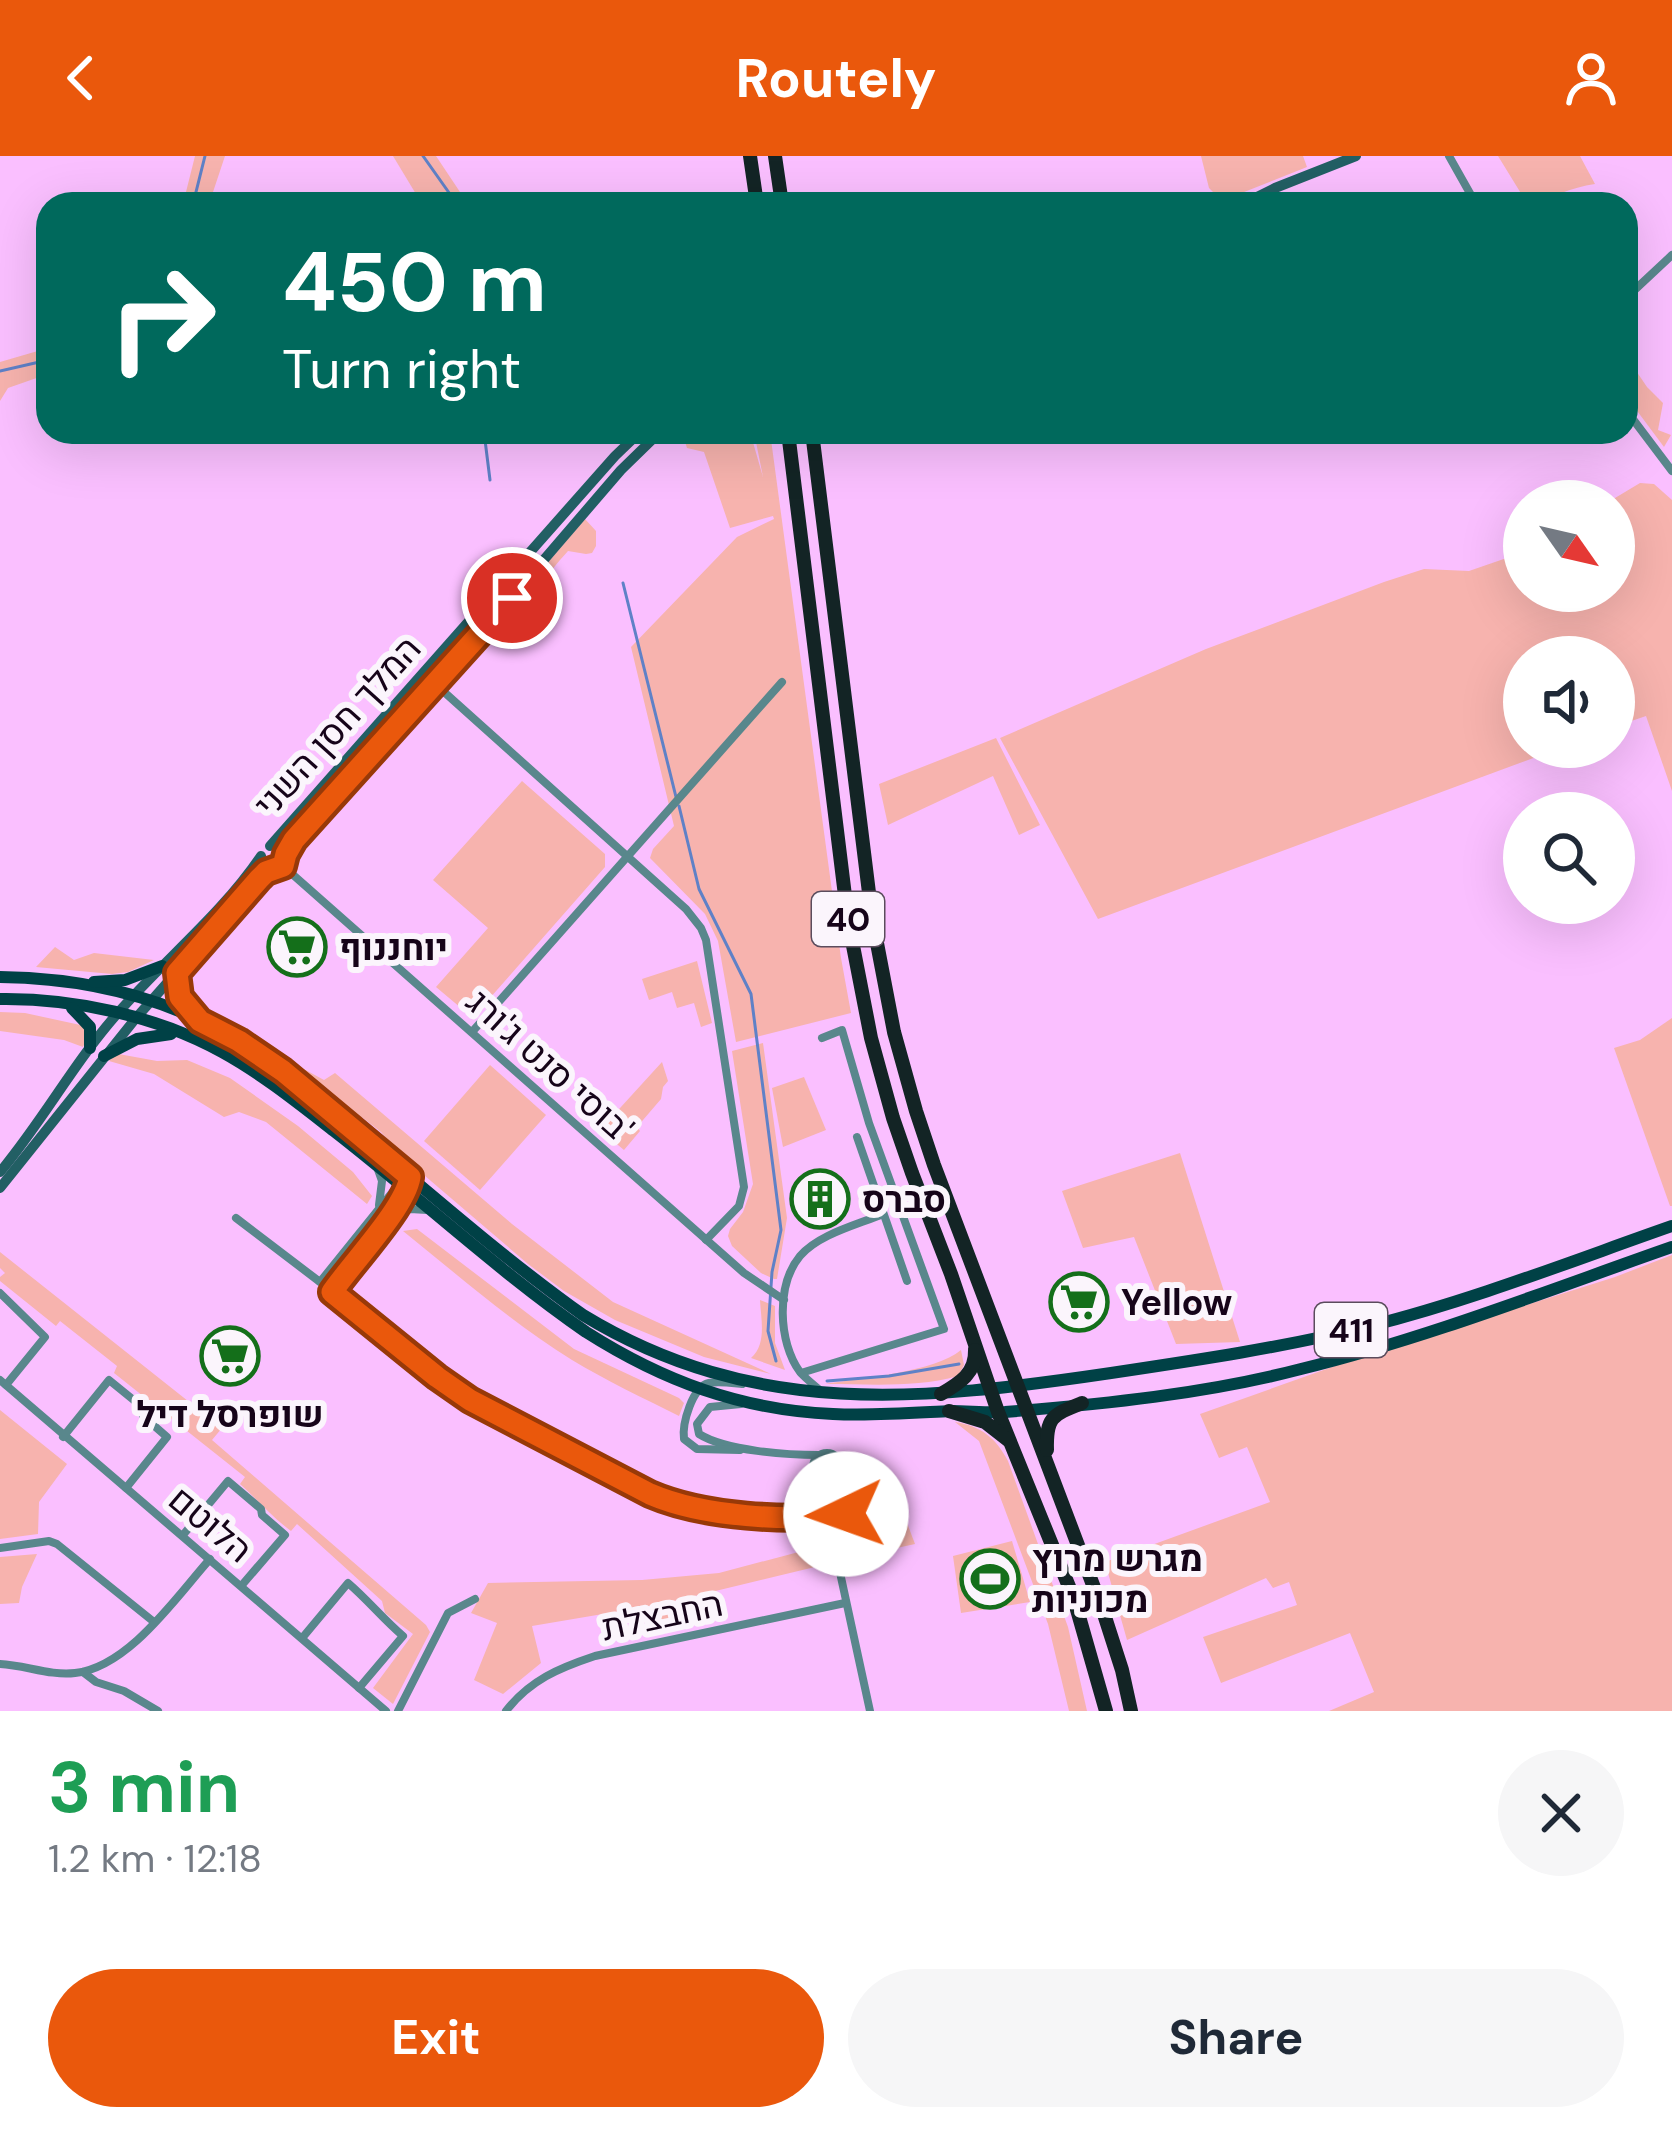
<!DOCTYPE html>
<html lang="en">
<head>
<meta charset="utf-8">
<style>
	:root { --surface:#fff; --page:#f6f6f7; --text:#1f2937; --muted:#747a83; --accent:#ea580c }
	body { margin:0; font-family:"DM Sans",Heebo,sans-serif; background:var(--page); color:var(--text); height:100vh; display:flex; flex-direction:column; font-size:45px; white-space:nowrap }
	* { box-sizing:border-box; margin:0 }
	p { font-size:39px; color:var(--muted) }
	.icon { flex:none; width:66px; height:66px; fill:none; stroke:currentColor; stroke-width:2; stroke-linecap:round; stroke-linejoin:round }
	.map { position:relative; height:1555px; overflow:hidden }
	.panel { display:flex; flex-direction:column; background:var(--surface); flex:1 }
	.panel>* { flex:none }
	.guide { position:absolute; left:36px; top:36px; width:1602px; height:252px; border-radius:36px; box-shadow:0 12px 48px #0002; background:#00695c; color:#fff; overflow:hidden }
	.needle { width:78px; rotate:124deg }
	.fabs { position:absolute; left:1503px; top:324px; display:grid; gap:24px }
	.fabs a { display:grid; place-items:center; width:132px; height:132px; border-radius:50%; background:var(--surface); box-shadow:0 12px 48px #0002; font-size:60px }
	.pin { position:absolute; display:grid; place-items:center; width:102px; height:102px; color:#fff; margin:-51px; border:6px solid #fff; border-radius:50%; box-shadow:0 3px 12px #0007 }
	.me { position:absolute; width:132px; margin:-66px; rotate:267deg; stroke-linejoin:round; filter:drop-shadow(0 0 9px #0008) }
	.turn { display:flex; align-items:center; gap:42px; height:252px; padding:0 48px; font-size:54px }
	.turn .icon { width:156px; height:156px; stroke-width:2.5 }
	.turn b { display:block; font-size:84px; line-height:102px }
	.round { display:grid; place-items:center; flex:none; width:126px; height:126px; border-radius:63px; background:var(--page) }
	.head { display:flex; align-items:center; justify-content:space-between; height:204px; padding:0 48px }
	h1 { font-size:72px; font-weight:700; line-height:90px; color:#1e9e55 }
	.cta { display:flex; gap:24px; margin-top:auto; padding:24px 48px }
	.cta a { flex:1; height:138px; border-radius:72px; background:var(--accent); color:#fff; font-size:48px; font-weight:700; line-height:138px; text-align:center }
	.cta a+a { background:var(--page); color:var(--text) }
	header { display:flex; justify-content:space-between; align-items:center; height:156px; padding:0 48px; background:var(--accent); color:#fff; font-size:54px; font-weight:700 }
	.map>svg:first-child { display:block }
	.green { fill:#f7b3ae }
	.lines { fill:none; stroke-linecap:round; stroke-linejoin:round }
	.stream { stroke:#5f81c7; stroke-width:3 }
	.street { stroke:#59878c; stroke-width:8 }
	.secondary { stroke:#225f64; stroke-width:10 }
	.primary { stroke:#004146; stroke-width:12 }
	.highway { stroke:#132425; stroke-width:14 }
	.route-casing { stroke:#983908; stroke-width:30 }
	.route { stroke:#ea580c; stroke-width:21 }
	.labels { text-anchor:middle; stroke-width:12; stroke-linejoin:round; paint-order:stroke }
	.shield { fill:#fbf5fc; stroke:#5b4c5d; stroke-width:3 }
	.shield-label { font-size:33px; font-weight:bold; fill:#160419 }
	.street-label { font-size:36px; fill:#160419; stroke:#fbf5fc }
	.poi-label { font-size:36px; font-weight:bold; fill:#160419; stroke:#fbf5fc; text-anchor:start }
</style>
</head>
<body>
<header><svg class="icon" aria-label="back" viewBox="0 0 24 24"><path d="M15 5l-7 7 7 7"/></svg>Routely<svg class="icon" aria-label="person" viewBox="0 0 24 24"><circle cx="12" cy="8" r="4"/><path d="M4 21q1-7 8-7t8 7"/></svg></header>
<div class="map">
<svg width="1672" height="1555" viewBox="0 0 1672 1555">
	<rect width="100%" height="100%" fill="#fabfff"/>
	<g class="green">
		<path d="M195,0H225L209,48H183Z"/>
		<path d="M393,0H436L468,48H422Z"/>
		<path d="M1201,0H1303L1307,11L1234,40L1218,41L1209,32Z"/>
		<path d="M1498,0H1580L1595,28C1571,31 1550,43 1527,47Z"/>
		<path d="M48,192V218L8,232L0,245V206Z"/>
		<path d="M1626,200L1647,231L1663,247L1658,274L1671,279L1664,291L1626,240Z"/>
		<path d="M682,276H750L763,321L754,276H770L841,802L851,857L736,886L718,785L705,758L650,702L653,693L674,670L631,491L737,381L774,363L773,360L730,372L704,296L687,292Z"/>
		<path d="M1640,327L1654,328L1672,344V635L1646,560L1614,571V501H1524V591H1563L1098,763L1000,582L1206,493L1384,426L1424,413L1469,415L1524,396V435H1614V345H1610Z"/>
		<path d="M585,363L596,375V390L592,397L586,398L568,395C554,410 539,433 520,439Z"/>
		<path d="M996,582L1040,669L1019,679L993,620L888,669L879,628Z"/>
		<path d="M522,625L605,698V711L482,851L476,856L461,852L436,831L488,772L433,724Z"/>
		<path d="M55,791L74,804L94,797L154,804L128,816L112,818L36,811Z"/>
		<path d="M697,805L712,867L701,871L694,847L677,852L672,836L649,844L642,823Z"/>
		<path d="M0,856L25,857L85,870L88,880L83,891L64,884L0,875Z"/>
		<path d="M1672,862V1050H1670L1614,892L1640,884Z"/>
		<path d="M763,887L787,1062L777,1123H774L761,1117L732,1090L728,1080L730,1073L743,1056L753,1028L732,895Z"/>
		<path d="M113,897L157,905L187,904L230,922L298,970L353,1016L372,1040L367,1048L266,966L239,956L224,961L154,918L109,905Z"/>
		<path d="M289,905L324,924L335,917L512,1068L613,1146L771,1218L704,1201L615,1164L564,1135L528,1108L404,1002L381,976L363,962L336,949Z"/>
		<path d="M662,906L668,925L663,931L661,943L637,971L640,975L624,994L600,974Z"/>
		<path d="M490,909L546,959L480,1034L424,985Z"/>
		<path d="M804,921L826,974L783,991L772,932Z"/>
		<path d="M1180,997L1240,1186L1176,1188L1134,1081L1083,1092L1062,1035Z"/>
		<path d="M417,1073L574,1193L679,1242L684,1247L679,1260C643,1242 607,1225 572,1204C512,1167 458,1119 403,1075Z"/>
		<path d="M0,1096L222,1272L212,1284L426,1469L430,1476L393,1548L373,1532L413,1478L385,1457L382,1445L297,1368L291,1375C272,1361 258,1344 240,1328L245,1321L114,1217L117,1210L60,1165L56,1170L0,1125V1121L5,1117L0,1112Z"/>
		<path d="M1672,1099V1555H1329L1374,1536L1350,1477L1221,1527L1203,1481L1297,1449L1289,1426L1273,1432L1266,1422L1127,1484L1105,1406L1270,1346L1247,1291L1219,1302L1200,1258L1349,1205L1615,1121Z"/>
		<path d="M760,1144L775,1150V1187L785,1214L751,1202C767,1188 761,1164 760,1144Z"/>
		<path d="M961,1194L964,1209L958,1220C915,1232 869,1228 825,1228C861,1222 935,1216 961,1194Z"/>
		<path d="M0,1254L67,1308L39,1346L38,1378L0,1383Z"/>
		<path d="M955,1266C981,1270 996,1282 1008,1305L1068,1471L1087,1555H1069L1048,1468L979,1285Z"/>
		<path d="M904,1359L915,1388L883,1395C872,1389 865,1384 863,1372Z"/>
		<path d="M840,1385L844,1404L674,1445L680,1473L663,1476L656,1449L532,1470L541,1507L503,1538L474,1524L497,1467L471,1457L488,1427L642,1424L719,1417Z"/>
		<path d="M1012,1385L1030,1446L961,1457L953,1400Z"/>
		<path d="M37,1398L22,1431L19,1447L0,1448V1401Z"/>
	</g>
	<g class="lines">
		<g class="stream">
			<path d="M423,0L457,48"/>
			<path d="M193,48L205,0"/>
			<path d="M0,215L48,204"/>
			<path d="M484,276L490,324"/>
			<path d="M623,427L676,641"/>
			<path d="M679,650L699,733L751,838L781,1074L772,1116L768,1175L776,1205"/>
			<path d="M827,1225L889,1220L959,1208"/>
		</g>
		<g class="street">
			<path d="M1449,0L1476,48"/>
			<path d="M1626,142L1672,99"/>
			<path d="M1626,254L1672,315"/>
			<path d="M424,518L686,753L701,772L706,784L744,1031L739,1050L706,1084"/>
			<path d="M283,710L744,1117L784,1144"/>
			<path d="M472,876L782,526"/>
			<path d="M857,981L907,1125"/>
			<path d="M377,1011L382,1025L379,1049"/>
			<path d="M395,1059L410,1053L427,1054"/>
			<path d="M236,1062L320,1126L454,1234L650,1338L688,1351L724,1356L811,1363L846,1358L844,1339L837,1322"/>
			<path d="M320,1126L399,1028"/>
			<path d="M332,1135L389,1063L409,1030"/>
			<path d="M0,1137L45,1181L6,1229"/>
			<path d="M801,1217L944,1173L869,967L842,874L822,882"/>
			<path d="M0,1224C128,1335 258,1444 386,1555"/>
			<path d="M821,1235C814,1229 806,1223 800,1216C778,1186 776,1129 800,1100C819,1078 857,1069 883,1058"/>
			<path d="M741,1248L710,1251L697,1268L699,1278C726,1295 787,1299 819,1299"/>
			<path d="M63,1281L109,1224L141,1250L143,1260L167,1281L126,1332"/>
			<path d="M740,1294L697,1293L684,1283C682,1268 692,1231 709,1227C718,1225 732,1227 742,1228"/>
			<circle cx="827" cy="1311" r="14"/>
			<path d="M183,1379L228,1325L261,1353L262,1359L285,1379L242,1429"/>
			<path d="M0,1392L49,1385L57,1388L154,1466"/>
			<path d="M839,1412L870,1555"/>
			<path d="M303,1481L348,1427C368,1444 383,1463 403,1480L359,1532"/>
			<path d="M0,1508C25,1509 50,1520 75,1517C129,1511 176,1441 210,1403"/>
			<path d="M83,1516L96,1526L124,1535L158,1555"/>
			<path d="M398,1555L448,1457L475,1443"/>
			<path d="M506,1555C530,1524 559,1512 595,1500L845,1447"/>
		</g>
		<g class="secondary">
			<path d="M1226,48L1249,41"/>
			<path d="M1243,48L1275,32L1356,0"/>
			<path d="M270,690L615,300L640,276"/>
			<path d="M0,1016C42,966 73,908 117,858C163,805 221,759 261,700"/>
			<path d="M0,1032L136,862L259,723L266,716L283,710L286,697L294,684L511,442L621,314L660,276"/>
		</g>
		<g class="primary">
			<path d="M177,817L180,841L196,859"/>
			<path d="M0,821C76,822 154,838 221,875C270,901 311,939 354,974C429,1036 503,1102 583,1159C754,1263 922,1245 1111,1217C1198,1204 1285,1191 1370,1170C1473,1144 1572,1105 1672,1070"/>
			<path d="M94,826L125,824L162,810"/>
			<path d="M0,843C74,842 157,860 222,896C262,918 298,947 334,975C419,1041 498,1115 586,1176C663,1225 741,1254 833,1258C872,1260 911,1257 951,1255C969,1255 987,1257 1005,1256C1104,1248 1205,1238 1301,1213C1427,1182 1549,1134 1672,1091"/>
			<path d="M72,852L90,871V892"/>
			<path d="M104,900L137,883L171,878"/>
		</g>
		<g class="highway">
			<path d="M750,0L757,48"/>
			<path d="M775,0L782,48"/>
			<path d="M788,276L848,764L871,882L893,962L912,1017L951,1118L998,1256L1074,1443L1106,1555"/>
			<path d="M812,276L872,761L894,876L916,955L934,1009L1104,1458L1122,1514L1131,1555"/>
			<path d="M941,1238C960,1227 976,1217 975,1194"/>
			<path d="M949,1255L985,1266L1008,1284"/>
			<path d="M1047,1294C1046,1261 1052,1259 1082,1247"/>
		</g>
	</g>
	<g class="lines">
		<g class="route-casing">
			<path id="route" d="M512,442L294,684L286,698L283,710L266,716L259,723L177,817L180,841L200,865L239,885L283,915L410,1021C405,1052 352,1107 332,1136L437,1221L470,1244L650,1338C703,1361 789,1366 846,1358"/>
		</g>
		<use href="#route" class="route"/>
	</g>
	<defs>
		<g id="supermarket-ring" transform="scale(3)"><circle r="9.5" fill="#fbf5fc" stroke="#146f1a" stroke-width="1.5"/><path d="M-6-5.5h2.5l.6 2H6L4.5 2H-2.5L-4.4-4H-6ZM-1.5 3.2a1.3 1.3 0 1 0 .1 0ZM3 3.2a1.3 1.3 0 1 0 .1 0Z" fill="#146f1a"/></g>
		<g id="building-ring" transform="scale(3)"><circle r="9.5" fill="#fbf5fc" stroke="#146f1a" stroke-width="1.5"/><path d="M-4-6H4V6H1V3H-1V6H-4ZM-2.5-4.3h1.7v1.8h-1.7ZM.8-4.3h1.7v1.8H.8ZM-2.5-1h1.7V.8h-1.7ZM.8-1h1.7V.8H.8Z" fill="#146f1a"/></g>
		<g id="stadium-ring" transform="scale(3)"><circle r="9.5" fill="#fbf5fc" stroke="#146f1a" stroke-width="1.5"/><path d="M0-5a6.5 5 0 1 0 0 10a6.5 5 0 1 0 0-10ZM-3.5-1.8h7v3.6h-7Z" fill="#146f1a"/></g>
	</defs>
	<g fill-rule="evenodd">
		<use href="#supermarket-ring" x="297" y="791"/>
		<use href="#building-ring" x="820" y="1043"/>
		<use href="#supermarket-ring" x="1079" y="1146"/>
		<use href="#supermarket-ring" x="230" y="1200"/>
		<use href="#stadium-ring" x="990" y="1423"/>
	</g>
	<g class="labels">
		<g class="shield">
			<rect x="812" y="736" width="72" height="54" rx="9"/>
			<rect x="1315" y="1147" width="72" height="54" rx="9"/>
		</g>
		<g class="shield-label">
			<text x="848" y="775">40</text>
			<text x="1351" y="1186">411</text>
		</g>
		<g class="street-label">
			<text transform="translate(337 570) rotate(-48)" y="13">המלך חסן השני</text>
			<text transform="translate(550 909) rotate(42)" y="13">בוסי סנט ג'ורג'</text>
			<text transform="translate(211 1368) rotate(40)" y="13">הלוטם</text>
			<text transform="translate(662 1459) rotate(-12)" y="13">החבצלת</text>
		</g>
		<g class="poi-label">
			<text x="339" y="804">יוחננוף</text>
			<text x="862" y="1056">סברס</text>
			<text x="1121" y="1159">Yellow</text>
			<text x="230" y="1271" text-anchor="middle">שופרסל דיל</text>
			<text x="1032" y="1415">מגרש מרוץ<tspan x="1032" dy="41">מכוניות</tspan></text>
		</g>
	</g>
</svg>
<div class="fabs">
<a><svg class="needle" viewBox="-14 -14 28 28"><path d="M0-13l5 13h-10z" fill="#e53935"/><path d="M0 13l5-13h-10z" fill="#747a83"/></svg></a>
<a><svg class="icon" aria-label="sound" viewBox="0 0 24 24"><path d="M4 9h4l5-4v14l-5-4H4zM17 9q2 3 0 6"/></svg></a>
<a><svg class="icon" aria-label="search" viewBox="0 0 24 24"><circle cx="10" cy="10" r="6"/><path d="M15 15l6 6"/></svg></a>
</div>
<div class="pin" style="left:512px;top:442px;background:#d93025"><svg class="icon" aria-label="arrive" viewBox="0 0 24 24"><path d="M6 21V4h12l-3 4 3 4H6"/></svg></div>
<svg class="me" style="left:846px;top:1358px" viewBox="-20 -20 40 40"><circle r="19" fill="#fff"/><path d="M0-13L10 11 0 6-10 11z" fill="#ea580c"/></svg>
<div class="guide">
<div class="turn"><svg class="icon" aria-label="right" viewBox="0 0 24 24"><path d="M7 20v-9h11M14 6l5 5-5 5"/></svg><div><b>450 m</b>Turn right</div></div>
</div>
</div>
<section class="panel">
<div class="head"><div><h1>3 min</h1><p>1.2 km · 12:18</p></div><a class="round"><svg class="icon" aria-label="close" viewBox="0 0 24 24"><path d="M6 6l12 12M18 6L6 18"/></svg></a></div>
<div class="cta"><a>Exit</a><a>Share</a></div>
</section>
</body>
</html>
